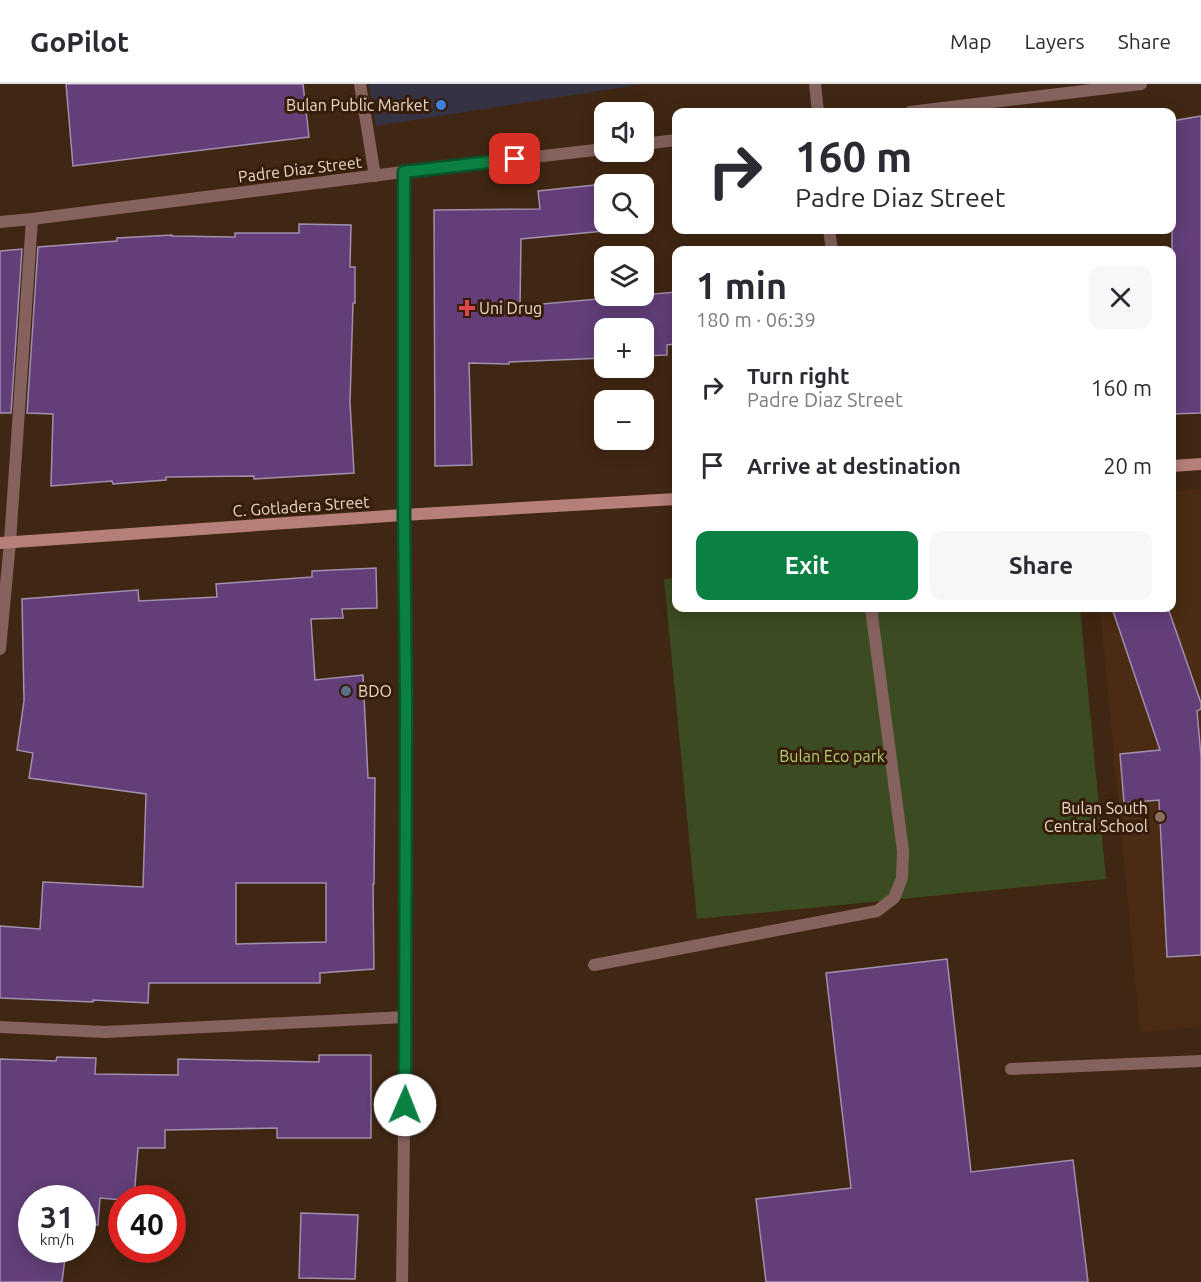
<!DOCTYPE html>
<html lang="en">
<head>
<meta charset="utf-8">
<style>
	:root { --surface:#fff; --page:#f7f7f7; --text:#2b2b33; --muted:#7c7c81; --line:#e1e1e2; --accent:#0b8043 }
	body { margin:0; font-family:Ubuntu,sans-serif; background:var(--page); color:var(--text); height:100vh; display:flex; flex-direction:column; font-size:22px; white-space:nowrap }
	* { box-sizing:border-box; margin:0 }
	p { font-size:20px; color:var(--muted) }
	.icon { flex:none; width:33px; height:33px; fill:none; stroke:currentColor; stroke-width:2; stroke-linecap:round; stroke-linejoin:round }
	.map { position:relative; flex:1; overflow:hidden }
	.side { position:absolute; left:672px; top:162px; width:504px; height:366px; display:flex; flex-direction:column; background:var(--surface); border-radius:12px; box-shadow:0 3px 15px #0003 }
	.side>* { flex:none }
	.hud { position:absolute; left:672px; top:24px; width:504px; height:126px; border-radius:12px; box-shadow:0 3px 15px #0003; background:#fff; color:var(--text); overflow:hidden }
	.tools { position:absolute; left:594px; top:18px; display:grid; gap:12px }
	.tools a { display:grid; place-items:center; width:60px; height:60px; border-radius:12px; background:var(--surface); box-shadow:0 3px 15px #0003; font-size:30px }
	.speed { position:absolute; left:18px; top:1101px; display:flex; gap:12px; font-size:30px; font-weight:700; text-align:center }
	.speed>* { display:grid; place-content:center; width:78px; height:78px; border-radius:50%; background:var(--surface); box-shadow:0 3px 15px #0003; line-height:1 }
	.speed small { font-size:15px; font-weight:400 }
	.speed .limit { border:9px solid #d22; background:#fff; color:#111 }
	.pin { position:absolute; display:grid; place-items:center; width:51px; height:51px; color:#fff; margin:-26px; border-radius:12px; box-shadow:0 3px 9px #0006 }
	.me { position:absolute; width:66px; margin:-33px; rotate:1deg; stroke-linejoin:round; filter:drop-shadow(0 0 4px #0008) }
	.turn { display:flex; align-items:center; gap:21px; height:126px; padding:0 24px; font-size:27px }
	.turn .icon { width:78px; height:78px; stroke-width:2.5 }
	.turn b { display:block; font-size:42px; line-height:51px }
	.round { display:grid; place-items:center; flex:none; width:63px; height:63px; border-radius:12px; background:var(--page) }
	.overview { display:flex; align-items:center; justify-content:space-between; height:102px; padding:0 24px }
	h1 { font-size:36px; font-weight:700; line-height:45px }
	.button { display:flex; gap:12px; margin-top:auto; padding:12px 24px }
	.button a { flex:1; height:69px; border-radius:12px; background:var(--accent); color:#fff; font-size:24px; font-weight:700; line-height:69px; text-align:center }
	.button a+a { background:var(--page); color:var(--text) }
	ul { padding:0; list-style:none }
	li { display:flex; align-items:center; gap:18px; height:78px; padding:0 24px }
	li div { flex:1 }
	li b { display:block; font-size:22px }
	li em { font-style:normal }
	header { display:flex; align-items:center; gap:36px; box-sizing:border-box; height:84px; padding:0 30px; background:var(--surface); border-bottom:2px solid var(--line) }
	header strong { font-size:28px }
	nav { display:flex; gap:33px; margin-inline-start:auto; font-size:21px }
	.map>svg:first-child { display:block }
	.commercial { fill:#353243 }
	.built { fill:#4b2b13 }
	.green { fill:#3c4c22 }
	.building { fill:#623f79; stroke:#a18fae; stroke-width:1.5; fill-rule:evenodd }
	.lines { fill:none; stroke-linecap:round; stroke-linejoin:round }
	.minor { stroke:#85625e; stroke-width:12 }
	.tertiary { stroke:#85625e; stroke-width:12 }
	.secondary { stroke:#b67f79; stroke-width:12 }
	.route-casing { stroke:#07532c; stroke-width:15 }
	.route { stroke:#0b8043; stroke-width:10 }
	.shop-dot { fill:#3f7fe0; stroke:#351d09; stroke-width:2 }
	.health-dot { fill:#e0444e; stroke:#351d09; stroke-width:2 }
	.service-dot { fill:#5c6f8a; stroke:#351d09; stroke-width:2 }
	.education-dot { fill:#8d6e63; stroke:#351d09; stroke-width:2 }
	.labels { text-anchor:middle; stroke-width:6; stroke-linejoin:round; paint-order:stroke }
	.poi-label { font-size:16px; fill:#ead9cd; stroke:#351d09; text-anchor:end }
	.street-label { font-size:16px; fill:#ead9cd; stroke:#351d09 }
	.park-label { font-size:16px; fill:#afd473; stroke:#351d09 }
</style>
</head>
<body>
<header>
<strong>GoPilot</strong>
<nav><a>Map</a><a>Layers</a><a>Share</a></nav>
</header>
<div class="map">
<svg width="1201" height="1198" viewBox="0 0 1201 1198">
	<rect width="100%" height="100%" fill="#402713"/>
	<path class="commercial" d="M369,0H644L376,42Z"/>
	<path class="built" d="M1201,405V943L1140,948L1100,524H1172V408Z"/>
	<path class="green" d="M676,494V524H1080L1106,795L697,835L664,495Z"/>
	<g class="building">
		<path d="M66,0H303L309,53L73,82Z"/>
		<path d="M1201,32V329L1172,330V37Z"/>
		<path d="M623,98V100H604V140H625V145L521,155L520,222L676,208V260L667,261V271L644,272V244H604V274L509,278V280L469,279L472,381L435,382L434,126L540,125L538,107Z"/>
		<path d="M299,140L351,141L350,183H355V219H353L350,318L354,389L254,395V392L166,393V396L113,400L112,397L51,402L53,330L27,329L38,163L117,157V154L172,151V152L235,153V149H299Z"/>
		<path d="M22,165L11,329H0V167Z"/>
		<path d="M376,484L377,524L342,525L343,534L311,535L315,596L363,591L368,694H375L374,800H373L374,885L320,889V899H149L148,919L93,916V918L0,914V842L40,845L43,798L143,803L146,710L29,694L33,669L17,666L24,617L22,515L138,506L139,517L217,513L216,500L312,493V487ZM236,799H326V858L236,860Z"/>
		<path d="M1112,524H1168L1201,619V625L1197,627L1201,672V871L1167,873L1159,716L1124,719L1120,670L1160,666Z"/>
		<path d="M947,875L971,1088L1073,1076L1088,1198H766L756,1115L851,1104L826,889Z"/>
		<path d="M319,971H371V1054H277V1044L165,1046V1064H138L134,1114H122V1116L100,1114L98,1141L82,1140V1114H32V1166H66L62,1198H0V975L56,977L57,973L96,974L95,990L178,991V975L319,978Z"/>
		<path d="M301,1129L358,1131L355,1195L299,1194Z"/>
	</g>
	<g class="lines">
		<g class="minor">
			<path d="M360,0L375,92"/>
			<path d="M910,28L1141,0"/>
			<path d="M644,60L676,56"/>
			<path d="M0,138L32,135L403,88L604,65"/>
			<path d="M403,431V88"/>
			<path d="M0,565L10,458L32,135"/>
			<path d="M594,881L877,827L894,814L902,794L903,767L871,524"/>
			<path d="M1011,985L1201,977"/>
		</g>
		<g class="tertiary">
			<path d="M815,0L818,28"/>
			<path d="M829,146L832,166"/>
			<path d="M0,943L105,948L406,933"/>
			<path d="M402,1198C406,942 407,687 403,431"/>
		</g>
		<g class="secondary">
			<path d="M1172,382L1201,380"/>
			<path d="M0,459L403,431L676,415"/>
		</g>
	</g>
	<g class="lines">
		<g class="route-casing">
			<path id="route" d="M405,1021L406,613L404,431V88L515,75"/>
		</g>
		<use href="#route" class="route"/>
	</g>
	<circle class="shop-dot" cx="441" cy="21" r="6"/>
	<path class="health-dot" d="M464 215h6v6h6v6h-6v6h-6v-6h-6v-6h6z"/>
	<circle class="service-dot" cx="346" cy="607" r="6"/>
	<circle class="education-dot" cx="1160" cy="733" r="6"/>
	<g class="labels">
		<g class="poi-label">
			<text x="429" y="27">Bulan Public Market</text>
			<text x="479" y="230" text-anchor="start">Uni Drug</text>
			<text x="358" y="613" text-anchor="start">BDO</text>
			<text x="1148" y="730">Bulan South<tspan x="1148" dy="18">Central School</tspan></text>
		</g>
		<g class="street-label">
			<text transform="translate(300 85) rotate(-7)" y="6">Padre Diaz Street</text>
			<text transform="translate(301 422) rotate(-4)" y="6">C. Gotladera Street</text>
		</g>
		<g class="park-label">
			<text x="832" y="678">Bulan Eco park</text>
		</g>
	</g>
</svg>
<div class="tools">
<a><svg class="icon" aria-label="sound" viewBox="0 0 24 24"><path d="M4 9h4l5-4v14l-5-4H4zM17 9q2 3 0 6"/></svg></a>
<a><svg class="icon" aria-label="search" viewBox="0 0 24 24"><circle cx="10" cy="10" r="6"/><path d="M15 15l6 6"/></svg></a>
<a><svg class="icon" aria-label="layers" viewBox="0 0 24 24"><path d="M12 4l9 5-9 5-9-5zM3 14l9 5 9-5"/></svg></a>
<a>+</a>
<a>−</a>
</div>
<div class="speed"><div>31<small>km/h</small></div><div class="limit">40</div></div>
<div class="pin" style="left:515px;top:75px;background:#d93025"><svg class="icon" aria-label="arrive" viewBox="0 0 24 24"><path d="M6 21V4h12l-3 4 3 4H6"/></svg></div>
<svg class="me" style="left:405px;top:1021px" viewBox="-20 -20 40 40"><circle r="19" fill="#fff"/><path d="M0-13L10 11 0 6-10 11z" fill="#0b8043"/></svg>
<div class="hud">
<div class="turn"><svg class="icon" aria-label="right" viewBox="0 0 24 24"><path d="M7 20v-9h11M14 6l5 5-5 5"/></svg><div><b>160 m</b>Padre Diaz Street</div></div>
</div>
<section class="side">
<div class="overview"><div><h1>1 min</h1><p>180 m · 06:39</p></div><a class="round"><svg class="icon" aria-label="close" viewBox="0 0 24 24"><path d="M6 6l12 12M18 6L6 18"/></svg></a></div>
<ul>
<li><svg class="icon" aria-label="right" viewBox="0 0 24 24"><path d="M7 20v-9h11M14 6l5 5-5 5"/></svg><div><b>Turn right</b><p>Padre Diaz Street</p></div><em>160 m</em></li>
<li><svg class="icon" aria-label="arrive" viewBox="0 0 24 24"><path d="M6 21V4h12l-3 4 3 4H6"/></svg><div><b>Arrive at destination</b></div><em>20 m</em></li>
</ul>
<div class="button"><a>Exit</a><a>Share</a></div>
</section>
</div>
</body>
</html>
